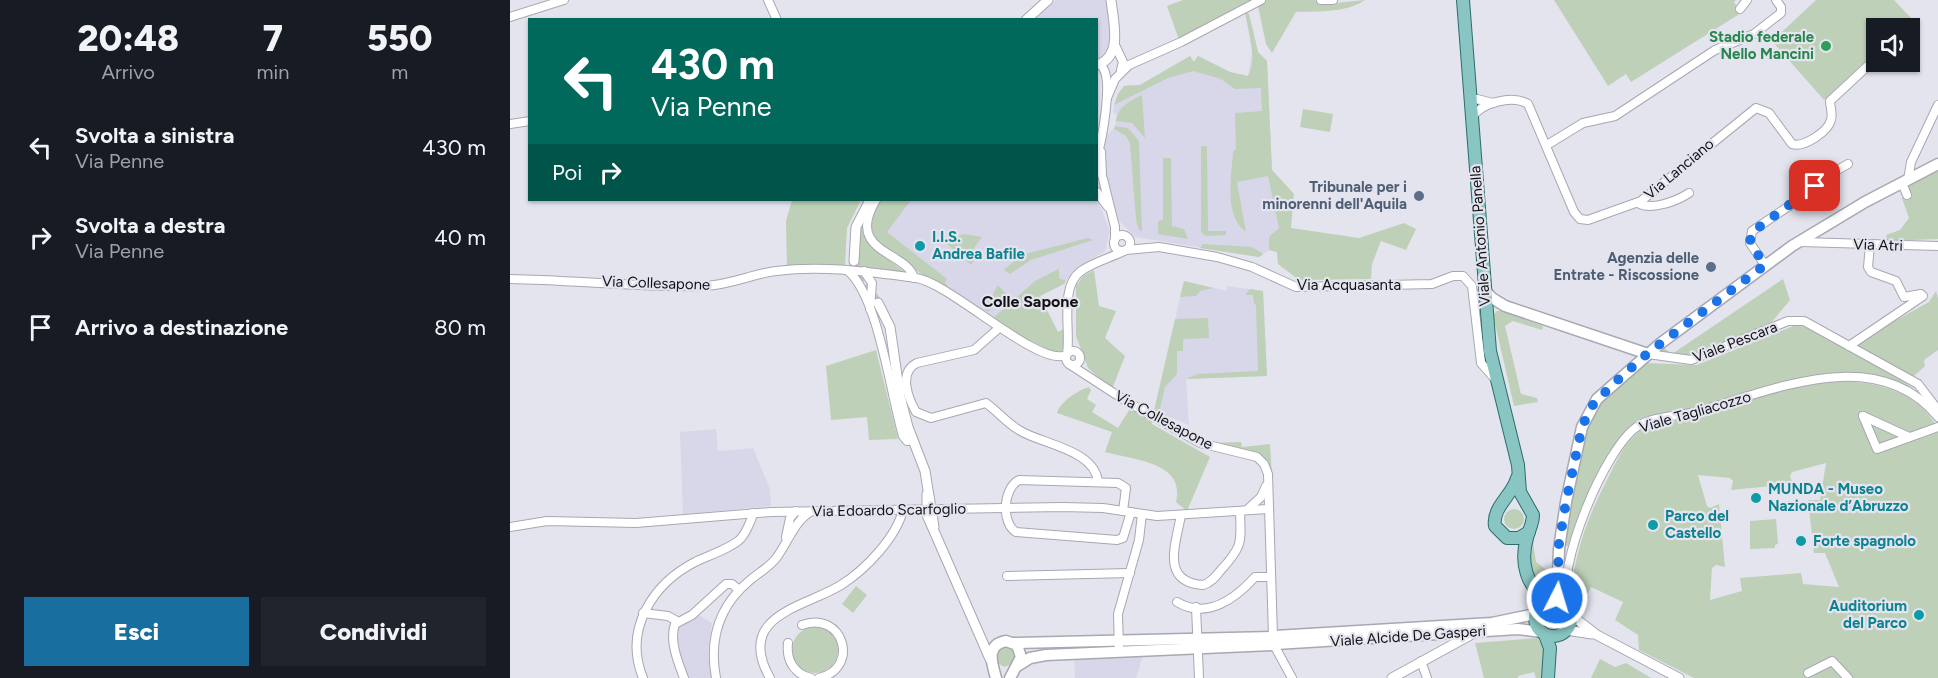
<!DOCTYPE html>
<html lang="it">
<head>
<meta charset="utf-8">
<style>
	:root { --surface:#171b24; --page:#20242c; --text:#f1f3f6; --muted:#9ea1a6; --accent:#186f9f }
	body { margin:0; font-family:Figtree,sans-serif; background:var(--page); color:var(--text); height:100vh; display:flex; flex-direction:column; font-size:22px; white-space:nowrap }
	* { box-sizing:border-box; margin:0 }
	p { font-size:20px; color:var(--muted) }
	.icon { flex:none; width:33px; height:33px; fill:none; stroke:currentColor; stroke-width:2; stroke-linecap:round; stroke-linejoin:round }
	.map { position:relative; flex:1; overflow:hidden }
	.details { display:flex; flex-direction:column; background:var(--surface); width:510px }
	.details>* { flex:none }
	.hud { position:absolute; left:18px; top:18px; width:570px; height:183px; border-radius:0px; box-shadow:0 2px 4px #0004; background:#00695c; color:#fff; overflow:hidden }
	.buttons { position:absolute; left:1356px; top:18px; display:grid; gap:12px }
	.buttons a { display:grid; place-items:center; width:54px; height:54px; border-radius:0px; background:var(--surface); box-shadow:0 2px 4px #0004; font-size:30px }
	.pin { position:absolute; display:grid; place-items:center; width:51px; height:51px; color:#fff; margin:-26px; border-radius:12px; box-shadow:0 3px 9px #0006 }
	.me { position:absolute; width:66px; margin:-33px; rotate:5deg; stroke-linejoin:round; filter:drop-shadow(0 0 4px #0008) }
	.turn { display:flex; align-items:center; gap:21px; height:126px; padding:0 24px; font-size:27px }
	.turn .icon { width:78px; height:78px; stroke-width:2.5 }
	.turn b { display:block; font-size:42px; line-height:51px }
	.then { display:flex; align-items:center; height:57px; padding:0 24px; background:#0003; gap:12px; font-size:22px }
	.eta { display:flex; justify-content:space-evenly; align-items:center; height:102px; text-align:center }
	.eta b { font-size:36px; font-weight:800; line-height:42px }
	.button { display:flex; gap:12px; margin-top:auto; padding:12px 24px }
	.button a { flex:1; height:69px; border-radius:0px; background:var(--accent); color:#fff; font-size:24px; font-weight:800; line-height:69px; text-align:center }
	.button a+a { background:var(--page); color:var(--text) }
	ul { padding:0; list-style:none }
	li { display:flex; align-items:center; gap:18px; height:90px; padding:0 24px }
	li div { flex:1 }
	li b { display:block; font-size:22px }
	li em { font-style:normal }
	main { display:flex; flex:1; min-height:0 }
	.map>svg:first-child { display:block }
	.built { fill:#d8d7e9 }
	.green { fill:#bed0b7; fill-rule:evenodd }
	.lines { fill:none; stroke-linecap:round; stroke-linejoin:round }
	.tertiary-tunnel { stroke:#c4c4ce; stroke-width:9; stroke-dasharray:9 4.5; stroke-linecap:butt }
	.minor-casing { stroke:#a8a7b2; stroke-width:10 }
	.tertiary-casing { stroke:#a8a7b2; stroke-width:11 }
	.secondary-casing { stroke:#a8a7b2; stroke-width:13 }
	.primary-casing { stroke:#2c6d6b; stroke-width:14 }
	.minor { stroke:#fff; stroke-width:8 }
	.tertiary { stroke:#fff; stroke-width:9 }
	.secondary { stroke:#fff; stroke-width:10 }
	.primary { stroke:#89c5c2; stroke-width:12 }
	.route { stroke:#1a73e8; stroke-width:10; stroke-dasharray:0 18 }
	.leisure-dot { fill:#2e9e5b; stroke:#e4e4ef; stroke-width:2 }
	.service-dot { fill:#5c6f8a; stroke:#e4e4ef; stroke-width:2 }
	.culture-dot { fill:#0f9aa8; stroke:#e4e4ef; stroke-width:2 }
	.labels { text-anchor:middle; stroke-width:4.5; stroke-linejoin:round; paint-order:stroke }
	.leisure-label { font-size:15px; font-weight:bold; fill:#27864d; stroke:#e4e4ef; text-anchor:end }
	.street-label { font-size:15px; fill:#111115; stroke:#e4e4ef }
	.service-label { font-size:15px; font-weight:bold; fill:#4e5e75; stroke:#e4e4ef; text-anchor:end }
	.culture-label { font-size:15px; font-weight:bold; fill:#0d838f; stroke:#e4e4ef; text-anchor:start }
	.neighbourhood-label { font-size:16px; font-weight:bold; fill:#111115; stroke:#e4e4ef }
</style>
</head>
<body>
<main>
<section class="details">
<div class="eta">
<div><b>20:48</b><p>Arrivo</p></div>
<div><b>7</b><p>min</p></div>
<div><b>550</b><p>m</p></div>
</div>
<ul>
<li><svg class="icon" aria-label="left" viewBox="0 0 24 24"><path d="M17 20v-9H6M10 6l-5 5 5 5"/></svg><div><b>Svolta a sinistra</b><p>Via Penne</p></div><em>430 m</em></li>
<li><svg class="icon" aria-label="right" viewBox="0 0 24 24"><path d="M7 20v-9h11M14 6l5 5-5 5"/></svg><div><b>Svolta a destra</b><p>Via Penne</p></div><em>40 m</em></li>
<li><svg class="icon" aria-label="arrive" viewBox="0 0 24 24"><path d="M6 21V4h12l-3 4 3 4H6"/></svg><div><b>Arrivo a destinazione</b></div><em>80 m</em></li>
</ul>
<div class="button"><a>Esci</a><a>Condividi</a></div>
</section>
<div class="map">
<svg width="1428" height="678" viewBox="0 0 1428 678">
	<rect width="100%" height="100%" fill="#e4e4ef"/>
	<g class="built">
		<path d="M546,0H598L601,45L591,59L587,60L586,20H525Z"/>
		<path d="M735,12L739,14L748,52L757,61L762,170L784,194L768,252L759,250L749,257L625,237L608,220L595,169L594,138L605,127L607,115L603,112L607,95L616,85H630L680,56L684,62L688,56L720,72L738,76L742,52Z"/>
		<path d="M587,198L600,231L595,251L564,270L554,284L480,321L444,293L372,247L384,200Z"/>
		<path d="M674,281L717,291V286L753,291L757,376L676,379L679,425L644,411Z"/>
		<path d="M206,429L208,451L243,448L260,489L261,506L173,515L170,432Z"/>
		<path d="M187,614L202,623L198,654L201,678H178L171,659L166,633L168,624Z"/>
		<path d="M564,656H633L626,678H565Z"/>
	</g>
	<g class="green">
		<path d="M673,0H744L669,40L657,6Z"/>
		<path d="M756,0H804L816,4L855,0C837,13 808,11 786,12L762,53L756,44L748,6Z"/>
		<path d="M1044,0H1226L1224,2L1231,13L1121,82L1116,74L1098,86Z"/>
		<path d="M1306,0H1384L1402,19L1391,28H1366V51L1314,100L1262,41Z"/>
		<path d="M735,12L739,14L748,52L757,61L762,170L784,194L781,228L849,238L894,223L906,229L896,250L871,241L862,264L861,279L789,280L768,264L767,252L759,250V237L769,228L758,176L727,182L736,232C713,215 722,176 723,151L726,149L725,113L752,111L751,88L725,89L711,79L683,71L658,78L604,105L608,94L614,86L630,85L680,56L684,62L688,56L720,72L738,76C748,59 738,31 735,12Z"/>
		<path d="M632,95L635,138L622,123L606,121C608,106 620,101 632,95Z"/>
		<path d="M793,109L823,114L820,132L790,127Z"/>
		<path d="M605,126L618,128L629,141L632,231L629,230L626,220L620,143L616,136L604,129Z"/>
		<path d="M691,146H697L698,231H716V235L696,236L691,232Z"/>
		<path d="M653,158H661L662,226L674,229L678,239L648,234V221L653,220Z"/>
		<path d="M1428,170V239L1377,241L1376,235L1390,230L1399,218L1392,198L1400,194L1397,186Z"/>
		<path d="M282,200H351L337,228L335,266L277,267L276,221Z"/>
		<path d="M371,200H401L377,232L437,279L435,283L444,293C426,281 377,257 366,240C358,227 363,210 371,200Z"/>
		<path d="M353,222L362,247L396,273L344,266V263H339L347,260L348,236Z"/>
		<path d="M453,234L472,237L458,256L464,261L461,265L435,242Z"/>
		<path d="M578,238L583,240L521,260L500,274L494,270L511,255Z"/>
		<path d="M693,244L742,247L753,254L749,257L690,248Z"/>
		<path d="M549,269V278L556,281L554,284L530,296L548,332L554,329V346L551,352H543L481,320L525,281Z"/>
		<path d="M584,270L589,306L606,311L595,338L615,356L602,389L578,368L566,336V286L573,276Z"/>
		<path d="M1273,279L1280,300L1261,323L1208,347L1181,357L1151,352L1154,348L1162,354Z"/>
		<path d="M674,281L703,288L690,291L686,296L670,297Z"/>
		<path d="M488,285L498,296L478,312L474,309Z"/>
		<path d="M740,289L753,291L757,376L676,379L688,374L748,371L746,305L744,304L743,295H735Z"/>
		<path d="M1426,291L1428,298V350L1414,360L1415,366L1403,377L1343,344L1419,302Z"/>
		<path d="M987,311H992L1033,326L1032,330L1003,321L995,326L1011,394L1027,398L1028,402L1004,406L983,315Z"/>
		<path d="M698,318L699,338L673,339V351H667V374L655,387L649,413L644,411L665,319Z"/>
		<path d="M1286,325C1309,327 1402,384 1419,401C1343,345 1271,386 1192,407C1171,413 1138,410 1121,425C1093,450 1069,510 1058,546H1055C1061,505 1063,446 1084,411C1096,392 1117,378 1134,363L1187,365Z"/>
		<path d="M366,350L388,439L359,440L357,417L321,420L316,366Z"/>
		<path d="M1320,381C1362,381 1405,388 1428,428V678H1184L1129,650L1128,635L1105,620L1113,602L1081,587L1077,595L1071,592L1068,598L1060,594C1068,544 1076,521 1099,476C1107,460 1115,442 1130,431L1290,386ZM1316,463L1310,500H1298L1304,553H1315L1329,587L1293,584L1291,573L1230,578L1232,591L1200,600L1202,568L1206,565L1215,567L1209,504L1200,508L1197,506L1188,475L1220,478L1223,481L1221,490L1283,484L1280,476L1282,472Z"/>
		<path d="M579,387L581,390L577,399L586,405L582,412L608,428L621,407L641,419L642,424L700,457L677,511L666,502C676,462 624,460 595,452L602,432L547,413C550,402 568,390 579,387Z"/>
		<path d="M731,442L732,447L760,444L762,474L755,461L699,443Z"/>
		<circle cx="1004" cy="519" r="10"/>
		<path d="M1266,519L1268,544L1265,545V548L1240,549V521Z"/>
		<path d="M1022,536L1026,562L1035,569L1047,567L1041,595L1028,590L1019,565Z"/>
		<path d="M346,586L357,595L343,613L332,604Z"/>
		<circle cx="1042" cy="618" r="10"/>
		<circle cx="305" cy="650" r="23"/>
		<path d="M1027,638L1036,647L1031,678H1026L1024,672L1008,676V678H974L965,643Z"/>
		<path d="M496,646L505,651L506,658L503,664L494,667L488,663L486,654L490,648Z"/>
		<path d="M1090,659L1105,667L1116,663L1141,678H1081Z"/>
	</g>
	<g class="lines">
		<path class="tertiary-tunnel" d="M344,261L351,280L368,303"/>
		<g class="minor-casing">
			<g id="minor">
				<path d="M258,0L267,20"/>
				<path d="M811,0H823"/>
				<path d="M1230,9L1237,0"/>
				<path d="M0,17L54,0"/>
				<path d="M604,43L613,62L611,70"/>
				<path d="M597,98L605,79L619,65L671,42L751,0"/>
				<path d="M960,105L967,99L983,103"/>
				<path d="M962,118C971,102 1003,95 1018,104L1064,212L1070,219L1078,220L1131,201L1246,108L1259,113L1282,144C1293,148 1318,132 1321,120C1323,113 1320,107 1320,101L1362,62"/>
				<path d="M0,124L20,121"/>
				<path d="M1037,145L1073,123L1105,116L1205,50L1244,34L1271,13V7L1266,0"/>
				<path d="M591,152L592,175"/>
				<path d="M586,159C592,142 603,82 593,68"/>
				<path d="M593,179L605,227V239"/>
				<path d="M1398,180L1401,162L1428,105"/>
				<path d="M1392,183L1397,195"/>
				<path d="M586,191L598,207"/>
				<path d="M366,200C334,253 397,251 404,278"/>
				<path d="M1128,203C1141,211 1167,201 1179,193"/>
				<circle cx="612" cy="243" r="8"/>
				<path d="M1291,242L1428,246"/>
				<path d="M616,250L649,247L707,257L742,267L786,287L922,284L943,276H953L962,286L971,363L985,379"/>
				<path d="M1255,265L1240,243L1242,231L1303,190L1312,179L1338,164"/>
				<path d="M337,270C368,294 381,396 393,436L397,441L403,440"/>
				<path d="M354,271L362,283L360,309"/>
				<path d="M0,279C65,280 130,288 195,286C220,285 242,274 266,271C313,265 359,272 406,278C439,282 529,368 556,355"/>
				<path d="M489,328L464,350L407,363C388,372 398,398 406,412L421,418L476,403C487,411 497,423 509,430C530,444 585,449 588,482"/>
				<path d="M1339,346L1413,296L1411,294L1394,297L1386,281L1361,272L1358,267L1360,245"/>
				<circle cx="563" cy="358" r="7"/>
				<path d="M557,354C561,330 549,287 571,271C584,262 600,258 614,251"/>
				<path d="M1138,354L1181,360L1278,321H1294L1408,384L1428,410"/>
				<path d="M559,364L616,401L690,443L747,457L754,464L758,474L763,636"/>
				<path d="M1353,416L1367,449L1428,427"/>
				<path d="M1353,416L1399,437"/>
				<path d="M738,509L751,497L756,486"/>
				<path d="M613,511L616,488L608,483L509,480C493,488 491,523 506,532L607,540L613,538L621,512"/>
				<path d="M671,515C666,544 650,582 693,585C701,583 706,576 711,570C733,546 731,543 730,511"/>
				<path d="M0,527L37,521L126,523L261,512L552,507L593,508L647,516L758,509"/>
				<path d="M276,537L280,518L286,511"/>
				<path d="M497,576L620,573"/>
				<path d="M667,602C697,620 726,598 745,577H761"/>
				<path d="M686,607L689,678"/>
				<path d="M1058,607C1044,570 1095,447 1128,426C1144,416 1171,416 1189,411C1264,390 1367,343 1428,417"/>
				<path d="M133,613L158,616L167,621"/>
				<path d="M292,625C333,610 351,668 309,678"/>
				<path d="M278,643C276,660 284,674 301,678"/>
				<path d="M764,645L782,678"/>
				<path d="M609,651L608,614L629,540L632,514"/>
				<path d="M911,661L917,678"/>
				<path d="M1298,673L1322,661L1338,678"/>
				<path d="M133,678C113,629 143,583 187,561C198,556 226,546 232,537C236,532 242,519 243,513"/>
				<path d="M174,678C168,662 159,641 165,624L182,615L216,584H222L229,590"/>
				<path d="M206,678C199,640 208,607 239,581C248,573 260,567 267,557C278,542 284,522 300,512"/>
				<path d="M260,678C224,615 296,607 331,585C355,570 386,538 393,510"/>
			</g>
		</g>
		<g class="tertiary-casing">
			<g id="tertiary">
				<path d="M516,20L538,0"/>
				<path d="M586,65C614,58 603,20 601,0"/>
				<path d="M344,261L346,227L360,200"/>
				<path d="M368,303L380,327L390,396L398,427L415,471L424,527"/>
				<path d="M417,494V515L480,659"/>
				<path d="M1061,615L1087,635L1169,678"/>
				<path d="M1056,630L1082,634"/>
				<path d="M882,678L964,633"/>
			</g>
		</g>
		<g class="secondary-casing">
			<g id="secondary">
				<path d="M974,289L982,298L995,306L1138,354"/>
				<path d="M1047,600L1049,549L1056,502L1072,427L1087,399L1151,343L1282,246L1355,202L1428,164"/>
				<path d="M765,636L982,623L1025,614"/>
				<path d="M503,643L762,637"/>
				<path d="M766,644L1008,629L1031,632"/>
				<path d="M509,665L520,658L536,655L763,645"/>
				<path d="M486,678C482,663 475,645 496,641L507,645L511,657L500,678"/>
			</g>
		</g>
		<g class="primary-casing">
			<g id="primary">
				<path d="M953,0L980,351L1008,465L1010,492L1023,515C1023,524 1019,529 1017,538C1010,562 1016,587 1038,600"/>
				<path d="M1007,478C1002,496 982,507 985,526L997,538H1009L1019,532"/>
				<circle cx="1043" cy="618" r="18"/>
				<path d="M1035,635L1040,648L1038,678"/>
			</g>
		</g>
		<use href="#minor" class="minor"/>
		<use href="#tertiary" class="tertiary"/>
		<use href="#secondary" class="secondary"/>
		<use href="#primary" class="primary"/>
	</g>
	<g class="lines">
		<path class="route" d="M1047,598L1049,544L1056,502L1072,427L1081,407L1101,386L1138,353L1255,265L1240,243L1241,233L1305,186"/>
	</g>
	<circle class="leisure-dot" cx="1316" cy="46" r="6"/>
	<g class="service-dot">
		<circle cx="909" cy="196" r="6"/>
		<circle cx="1201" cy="267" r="6"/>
	</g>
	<g class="culture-dot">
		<circle cx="410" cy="246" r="6"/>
		<circle cx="1246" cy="498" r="6"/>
		<circle cx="1143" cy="525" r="6"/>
		<circle cx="1291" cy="541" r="6"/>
		<circle cx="1409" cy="615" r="6"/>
	</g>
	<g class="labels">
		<g class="leisure-label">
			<text x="1304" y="42">Stadio federale<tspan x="1304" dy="17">Nello Mancini</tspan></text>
		</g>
		<g class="street-label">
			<text transform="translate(1169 169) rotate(-40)" y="5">Via Lanciano</text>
			<text transform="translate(970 236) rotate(-94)" y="5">Viale Antonio Panella</text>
			<text transform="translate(1368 245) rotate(2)" y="5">Via Atri</text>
			<text transform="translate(146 283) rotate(2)" y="5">Via Collesapone</text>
			<text x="839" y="290">Via Acquasanta</text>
			<text transform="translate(1225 342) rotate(-21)" y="5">Viale Pescara</text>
			<text transform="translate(1185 412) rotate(-16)" y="5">Viale Tagliacozzo</text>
			<text transform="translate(654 420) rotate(28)" y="5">Via Collesapone</text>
			<text transform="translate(379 510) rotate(-1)" y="5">Via Edoardo Scarfoglio</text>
			<text transform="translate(898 636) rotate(-4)" y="5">Viale Alcide De Gasperi</text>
		</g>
		<g class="service-label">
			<text x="897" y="192">Tribunale per i<tspan x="897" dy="17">minorenni dell'Aquila</tspan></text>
			<text x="1189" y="263">Agenzia delle<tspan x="1189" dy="17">Entrate - Riscossione</tspan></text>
		</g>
		<g class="culture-label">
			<text x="422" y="242">I.I.S.<tspan x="422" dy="17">Andrea Bafile</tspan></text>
			<text x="1258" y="494">MUNDA - Museo<tspan x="1258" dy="17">Nazionale d’Abruzzo</tspan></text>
			<text x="1155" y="521">Parco del<tspan x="1155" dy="17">Castello</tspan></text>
			<text x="1303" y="546">Forte spagnolo</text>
			<text x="1397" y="611" text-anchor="end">Auditorium<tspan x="1397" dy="17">del Parco</tspan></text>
		</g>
		<g class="neighbourhood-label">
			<text x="520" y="307">Colle Sapone</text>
		</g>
	</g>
</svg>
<div class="buttons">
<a><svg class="icon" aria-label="sound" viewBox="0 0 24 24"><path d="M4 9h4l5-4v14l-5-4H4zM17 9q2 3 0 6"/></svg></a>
</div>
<div class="pin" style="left:1305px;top:186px;background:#d93025"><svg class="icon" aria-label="arrive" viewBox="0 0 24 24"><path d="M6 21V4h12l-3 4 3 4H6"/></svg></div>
<svg class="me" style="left:1047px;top:598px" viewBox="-20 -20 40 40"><circle r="17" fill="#1a73e8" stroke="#fff" stroke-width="3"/><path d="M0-11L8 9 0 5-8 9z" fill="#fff"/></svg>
<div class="hud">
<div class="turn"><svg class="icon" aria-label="left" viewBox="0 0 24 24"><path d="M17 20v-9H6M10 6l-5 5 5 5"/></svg><div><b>430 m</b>Via Penne</div></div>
<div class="then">Poi<svg class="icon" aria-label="right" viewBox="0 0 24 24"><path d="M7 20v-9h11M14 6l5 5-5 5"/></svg></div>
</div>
</div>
</main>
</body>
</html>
